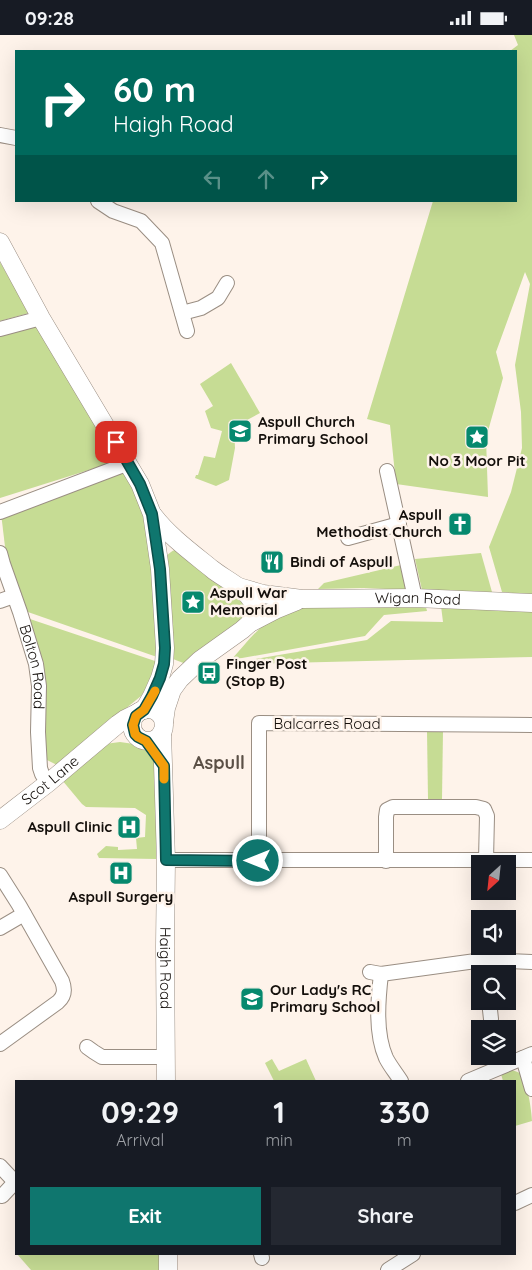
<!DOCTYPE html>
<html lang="en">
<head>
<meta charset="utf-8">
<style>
	:root { --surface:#171b24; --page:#242831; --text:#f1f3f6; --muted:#9ea1a6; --accent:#0f766e }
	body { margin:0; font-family:Quicksand,sans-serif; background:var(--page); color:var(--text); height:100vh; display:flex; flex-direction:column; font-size:19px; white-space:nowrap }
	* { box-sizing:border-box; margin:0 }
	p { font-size:16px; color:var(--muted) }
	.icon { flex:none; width:28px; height:28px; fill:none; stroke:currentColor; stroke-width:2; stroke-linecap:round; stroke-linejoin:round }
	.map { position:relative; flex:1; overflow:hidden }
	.sheet { position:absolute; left:15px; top:1045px; width:501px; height:175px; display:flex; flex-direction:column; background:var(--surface); border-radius:0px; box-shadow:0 5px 20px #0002 }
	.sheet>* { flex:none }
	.top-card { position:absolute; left:15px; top:15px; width:502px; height:152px; border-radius:0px; box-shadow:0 5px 20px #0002; background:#00695c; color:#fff; overflow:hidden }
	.needle { width:32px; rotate:207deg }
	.fabs { position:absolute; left:471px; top:820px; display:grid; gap:10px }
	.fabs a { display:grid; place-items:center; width:45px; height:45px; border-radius:0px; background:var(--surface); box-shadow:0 5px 20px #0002; font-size:25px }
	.pin { position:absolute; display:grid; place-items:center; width:42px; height:42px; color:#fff; margin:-21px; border-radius:10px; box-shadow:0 2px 8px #0006 }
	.me { position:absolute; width:55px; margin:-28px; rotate:270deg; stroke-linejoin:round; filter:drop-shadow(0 0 4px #0008) }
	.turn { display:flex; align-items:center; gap:18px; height:105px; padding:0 15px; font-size:22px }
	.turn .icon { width:65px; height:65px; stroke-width:2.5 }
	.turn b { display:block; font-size:35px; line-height:42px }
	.lanes { display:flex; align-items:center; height:48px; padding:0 15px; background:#0003; justify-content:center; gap:25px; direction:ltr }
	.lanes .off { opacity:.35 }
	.eta { display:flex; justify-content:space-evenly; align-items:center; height:85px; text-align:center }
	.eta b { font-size:30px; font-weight:700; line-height:35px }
	.primary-button { display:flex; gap:10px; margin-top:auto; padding:10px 15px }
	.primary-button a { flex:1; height:58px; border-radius:0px; background:var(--accent); color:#fff; font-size:20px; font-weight:700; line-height:58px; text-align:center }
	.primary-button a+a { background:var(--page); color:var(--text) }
	.status { display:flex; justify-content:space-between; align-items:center; height:35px; padding:0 25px; background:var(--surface); direction:ltr }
	.status svg { height:14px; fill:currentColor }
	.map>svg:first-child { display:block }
	.green { fill:#c6dc94 }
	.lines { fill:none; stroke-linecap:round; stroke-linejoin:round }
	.minor-casing { stroke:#9a8e83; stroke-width:16 }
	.major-casing { stroke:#9a8e83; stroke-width:19 }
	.minor { stroke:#fff; stroke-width:14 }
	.major { stroke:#fff; stroke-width:18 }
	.route-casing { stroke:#0a4d48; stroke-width:12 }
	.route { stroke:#0f766e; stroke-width:9 }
	.slow { stroke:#f59e0b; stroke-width:9 }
	.labels { text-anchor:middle; stroke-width:5; stroke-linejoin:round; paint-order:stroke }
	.poi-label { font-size:15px; font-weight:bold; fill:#140f0b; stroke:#fef3ea; text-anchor:start }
	.street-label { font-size:15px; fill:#140f0b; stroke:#fef3ea }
	.quarter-label { font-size:18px; font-weight:bold; fill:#5b5046; stroke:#fef3ea }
</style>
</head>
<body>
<div class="status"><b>09:28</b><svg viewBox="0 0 49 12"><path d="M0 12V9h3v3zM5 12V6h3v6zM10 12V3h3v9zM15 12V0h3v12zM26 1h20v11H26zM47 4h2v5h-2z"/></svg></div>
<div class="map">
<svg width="532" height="1235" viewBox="0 0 532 1235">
	<rect width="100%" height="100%" fill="#fef3ea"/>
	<g class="green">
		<path d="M514,0H532V560L502,557L489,512L511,457L522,413L521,377L515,330L530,249L525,237L496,317L503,343L486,403L488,462L396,449L390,390L367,384L433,166H516V16H510L518,10Z"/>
		<path d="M0,227L29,278L0,286Z"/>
		<path d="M36,291L124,424L0,463V300Z"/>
		<path d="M231,328L260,378L234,392L235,413L229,445L216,451L195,443L196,440H198L204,421L215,423L222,396L211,393L205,376L213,371L200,349Z"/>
		<path d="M129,436L145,478L155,562L157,622L25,576L6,520L1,478Z"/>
		<path d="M180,513L254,575L186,629L173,624L163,525C168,519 172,515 180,513Z"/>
		<path d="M481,518L492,557L422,555L415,524Z"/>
		<path d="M401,530L409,555L364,553L318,554L324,548Z"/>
		<path d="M321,571L426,572L427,576L384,580L365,601L231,625C244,611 256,594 272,584C285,575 306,572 321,571Z"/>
		<path d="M441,571L532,576V622L242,629L243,626L367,605L391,586L443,587Z"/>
		<path d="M27,583L158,627L151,645L141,661L57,730L47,725L45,716L44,629Z"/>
		<path d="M427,696H443L442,764H428Z"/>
		<path d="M120,707L134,709L146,716L155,728L157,770L156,824L99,823L97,819L106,811L118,812V815L137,814L136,803L145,802L146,780L135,773L86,772L82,769L62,745L105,709Z"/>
		<path d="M272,1024L279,1036L306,1024L316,1046H274L265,1028Z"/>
		<path d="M511,1035C515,1036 519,1037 522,1040C527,1045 532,1078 532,1086L515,1091V1046H503L501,1039Z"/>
		<path d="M17,1219H167V1235H31Z"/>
	</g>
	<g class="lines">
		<g class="minor-casing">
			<g id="minor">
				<path d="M0,100L16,103"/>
				<path d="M98,166L113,176L141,186L162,208L187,296"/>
				<path d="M182,278L201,273L218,263L227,248"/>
				<path d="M0,294L41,283"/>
				<path d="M387,436L415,563"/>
				<path d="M0,477L129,428"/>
				<path d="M348,503L399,489"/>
				<path id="s1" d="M0,518L3,529L20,577L36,629L39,651L38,697L40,733L42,739L48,748"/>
				<path d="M0,566L14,561"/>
				<path d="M166,825H532"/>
				<path d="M259,826V688L532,690"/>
				<path d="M386,826V782L387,775L393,772H476L484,774L487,781L486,825"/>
				<path d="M0,840L19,870L62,946C65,954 65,961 58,967L0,1009"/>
				<path d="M0,893L24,879"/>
				<path d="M483,925L485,939"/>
				<path d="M370,937L381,939L483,925L532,927"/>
				<path d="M381,939C378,965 375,998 386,1023C390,1031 396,1038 401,1046"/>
				<path d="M489,966L491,984"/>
				<path d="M87,1012L94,1017L102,1022H166"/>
				<path d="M523,1023L532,1054"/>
				<path d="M468,1046L532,1019"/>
				<path d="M0,1131L15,1147"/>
				<path d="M2,1161L16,1146"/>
				<path d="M515,1168L532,1160"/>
				<path d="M261,1219L262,1223"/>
				<path d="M388,1235L413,1219"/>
			</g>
		</g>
		<g class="major-casing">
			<g id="major">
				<path d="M0,207L41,283L140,449L152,479L160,534L165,613L164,629L160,643L152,661L144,675"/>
				<path d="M153,480C169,501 191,517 212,534C224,544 248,554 253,569C255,576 252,582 250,588"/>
				<path id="s2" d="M239,552L263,559L302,564L415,563L532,568"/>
				<circle cx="148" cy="690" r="16"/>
				<path d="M164,687L166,673L172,655L180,644L200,625L242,595L250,588L275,575L297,566"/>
				<path id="s3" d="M162,697L166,825L165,911L166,1046"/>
				<path id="s4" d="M0,785L48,748L118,689L125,684L139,677"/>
				<path d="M168,1235V1219"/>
			</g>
		</g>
		<use href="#minor" class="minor"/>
		<use href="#major" class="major"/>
	</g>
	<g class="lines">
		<g class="route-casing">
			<path id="route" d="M116,407L140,449L152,479L160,534L165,613L164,629L160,643L152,661L144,675L136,681L133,690L135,699L138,702L146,706L164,731L166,825L258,826"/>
		</g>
		<use href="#route" class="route"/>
		<path class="slow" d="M155,656L144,675L136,681L133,690L135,699L138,702L146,706L164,731V744"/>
	</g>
	<defs>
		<g id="school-square" transform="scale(1.25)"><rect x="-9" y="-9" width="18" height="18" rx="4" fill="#06896e" stroke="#fef3ea"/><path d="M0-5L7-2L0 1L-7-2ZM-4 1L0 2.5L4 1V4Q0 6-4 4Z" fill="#fff"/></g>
		<g id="sight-square" transform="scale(1.25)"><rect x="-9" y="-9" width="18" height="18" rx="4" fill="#06896e" stroke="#fef3ea"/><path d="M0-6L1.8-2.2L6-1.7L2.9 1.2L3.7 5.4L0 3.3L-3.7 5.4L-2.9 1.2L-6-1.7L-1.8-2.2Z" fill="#fff"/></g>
		<g id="church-square" transform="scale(1.25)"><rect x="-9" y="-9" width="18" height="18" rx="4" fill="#06896e" stroke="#fef3ea"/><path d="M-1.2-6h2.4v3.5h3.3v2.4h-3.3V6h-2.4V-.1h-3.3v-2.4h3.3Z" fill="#fff"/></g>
		<g id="restaurant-square" transform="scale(1.25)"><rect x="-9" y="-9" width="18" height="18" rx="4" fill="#06896e" stroke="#fef3ea"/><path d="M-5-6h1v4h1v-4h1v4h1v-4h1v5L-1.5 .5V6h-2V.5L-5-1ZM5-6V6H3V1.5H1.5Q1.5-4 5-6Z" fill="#fff"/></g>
		<g id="bus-square" transform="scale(1.25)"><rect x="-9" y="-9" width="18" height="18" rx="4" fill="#06896e" stroke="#fef3ea"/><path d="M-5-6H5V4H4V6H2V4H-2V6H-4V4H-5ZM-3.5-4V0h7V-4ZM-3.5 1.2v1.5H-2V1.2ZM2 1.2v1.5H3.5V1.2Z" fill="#fff"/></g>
		<g id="hospital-square" transform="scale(1.25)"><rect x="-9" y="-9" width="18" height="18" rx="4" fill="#06896e" stroke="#fef3ea"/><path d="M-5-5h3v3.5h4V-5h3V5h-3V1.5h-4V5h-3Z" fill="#fff"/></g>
	</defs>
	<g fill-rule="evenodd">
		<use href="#school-square" x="240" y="396"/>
		<use href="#sight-square" x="477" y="402"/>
		<use href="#church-square" x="460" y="489"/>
		<use href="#restaurant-square" x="272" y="527"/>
		<use href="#sight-square" x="193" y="567"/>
		<use href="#bus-square" x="209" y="638"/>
		<use href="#hospital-square" x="129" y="792"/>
		<use href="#hospital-square" x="121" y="838"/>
		<use href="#school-square" x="252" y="964"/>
	</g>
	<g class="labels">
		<g class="poi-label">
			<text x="258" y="392">Aspull Church<tspan x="258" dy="17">Primary School</tspan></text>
			<text x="477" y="431" text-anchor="middle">No 3 Moor Pit</text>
			<text x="442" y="485" text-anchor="end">Aspull<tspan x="442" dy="17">Methodist Church</tspan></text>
			<text x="290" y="532">Bindi of Aspull</text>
			<text x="210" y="563">Aspull War<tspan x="210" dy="17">Memorial</tspan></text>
			<text x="226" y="634">Finger Post<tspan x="226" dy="17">(Stop B)</tspan></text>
			<text x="112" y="797" text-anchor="end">Aspull Clinic</text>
			<text x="121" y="867" text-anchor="middle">Aspull Surgery</text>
			<text x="270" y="960">Our Lady's RC<tspan x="270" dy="17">Primary School</tspan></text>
		</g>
		<g class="street-label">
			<text dy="5" stroke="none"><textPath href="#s2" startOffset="180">Wigan Road</textPath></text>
			<text dy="5" stroke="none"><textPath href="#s1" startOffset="119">Bolton Road</textPath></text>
			<text x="327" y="694">Balcarres Road</text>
			<text dy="5" stroke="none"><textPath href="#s4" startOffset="64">Scot Lane</textPath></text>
			<text dy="5" stroke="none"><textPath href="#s3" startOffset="236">Haigh Road</textPath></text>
		</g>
		<g class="quarter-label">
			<text x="219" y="734">Aspull</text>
		</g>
	</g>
</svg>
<div class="fabs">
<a><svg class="needle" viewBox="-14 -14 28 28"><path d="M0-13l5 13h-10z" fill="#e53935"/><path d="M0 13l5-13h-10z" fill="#9ea1a6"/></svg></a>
<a><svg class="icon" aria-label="sound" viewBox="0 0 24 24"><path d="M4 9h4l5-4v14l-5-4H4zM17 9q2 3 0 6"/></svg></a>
<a><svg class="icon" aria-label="search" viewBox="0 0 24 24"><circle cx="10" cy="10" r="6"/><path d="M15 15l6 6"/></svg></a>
<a><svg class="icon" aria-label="layers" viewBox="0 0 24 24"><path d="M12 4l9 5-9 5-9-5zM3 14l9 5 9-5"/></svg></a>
</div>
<div class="pin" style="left:116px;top:407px;background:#d93025"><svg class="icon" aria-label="arrive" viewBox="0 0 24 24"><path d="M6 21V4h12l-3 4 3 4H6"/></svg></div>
<svg class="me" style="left:258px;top:826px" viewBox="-20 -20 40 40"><circle r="17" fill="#0f766e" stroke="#fff" stroke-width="3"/><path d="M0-11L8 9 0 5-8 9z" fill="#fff"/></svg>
<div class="top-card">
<div class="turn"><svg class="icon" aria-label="right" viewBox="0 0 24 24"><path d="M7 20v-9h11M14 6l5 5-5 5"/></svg><div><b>60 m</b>Haigh Road</div></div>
<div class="lanes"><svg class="icon off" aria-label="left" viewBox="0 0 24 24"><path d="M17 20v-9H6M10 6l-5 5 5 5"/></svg><svg class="icon off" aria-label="ahead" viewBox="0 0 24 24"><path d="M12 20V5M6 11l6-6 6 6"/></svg><svg class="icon" aria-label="right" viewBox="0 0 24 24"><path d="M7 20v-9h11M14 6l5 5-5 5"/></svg></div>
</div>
<section class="sheet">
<div class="eta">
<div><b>09:29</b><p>Arrival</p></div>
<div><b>1</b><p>min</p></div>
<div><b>330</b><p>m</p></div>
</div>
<div class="primary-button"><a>Exit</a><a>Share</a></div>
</section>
</div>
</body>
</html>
